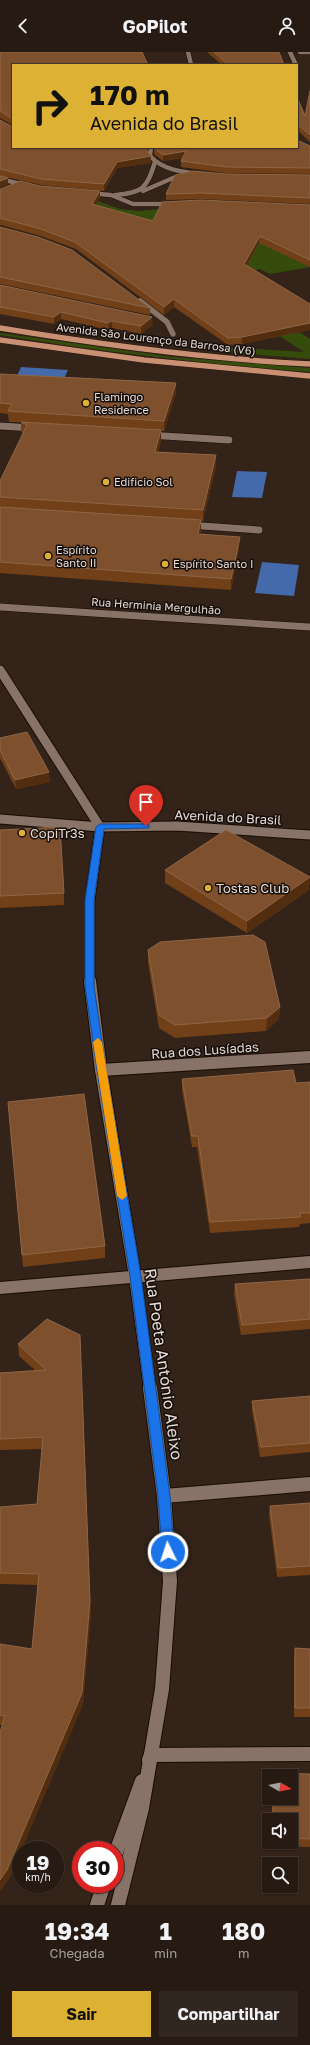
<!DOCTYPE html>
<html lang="pt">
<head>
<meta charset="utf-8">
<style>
	:root { --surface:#261a12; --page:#322720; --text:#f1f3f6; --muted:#a4a19f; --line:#423832; --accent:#ddb133 }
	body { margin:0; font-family:"Golos Text",sans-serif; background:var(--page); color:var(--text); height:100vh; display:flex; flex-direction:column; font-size:15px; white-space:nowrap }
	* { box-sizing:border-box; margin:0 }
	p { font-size:13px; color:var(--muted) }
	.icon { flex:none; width:22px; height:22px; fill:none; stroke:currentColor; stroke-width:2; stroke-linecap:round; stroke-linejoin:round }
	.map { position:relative; height:1853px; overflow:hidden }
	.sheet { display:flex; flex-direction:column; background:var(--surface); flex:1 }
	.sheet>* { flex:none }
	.banner { position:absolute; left:12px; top:12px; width:286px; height:84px; border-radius:0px; box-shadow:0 1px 3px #0004,0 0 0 1px var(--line); background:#ddb133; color:#111; overflow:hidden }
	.needle { width:26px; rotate:99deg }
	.fabs { position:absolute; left:262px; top:1717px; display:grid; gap:8px }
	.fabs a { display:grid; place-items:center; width:36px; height:36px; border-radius:0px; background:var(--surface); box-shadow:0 1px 3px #0004,0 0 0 1px var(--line); font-size:20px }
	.speed { position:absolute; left:12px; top:1789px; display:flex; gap:8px; font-size:20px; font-weight:700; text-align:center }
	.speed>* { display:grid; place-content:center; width:52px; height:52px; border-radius:50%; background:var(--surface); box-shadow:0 1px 3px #0004,0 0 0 1px var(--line); line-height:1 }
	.speed small { font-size:10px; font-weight:400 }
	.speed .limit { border:6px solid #d22; background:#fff; color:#111 }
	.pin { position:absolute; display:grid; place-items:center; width:34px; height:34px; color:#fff; margin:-41px -17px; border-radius:50% 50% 50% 0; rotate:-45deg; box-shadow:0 0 4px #0007 }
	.pin .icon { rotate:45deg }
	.me { position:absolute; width:44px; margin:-22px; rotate:356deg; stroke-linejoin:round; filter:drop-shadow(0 0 3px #0008) }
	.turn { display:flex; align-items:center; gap:14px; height:84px; padding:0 12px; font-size:18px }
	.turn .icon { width:52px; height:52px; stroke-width:2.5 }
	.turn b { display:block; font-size:28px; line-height:34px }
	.eta { display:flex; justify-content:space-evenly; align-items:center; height:68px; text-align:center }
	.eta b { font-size:24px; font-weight:700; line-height:28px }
	.button { display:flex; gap:8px; margin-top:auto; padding:8px 12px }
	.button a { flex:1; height:46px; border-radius:0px; background:var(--accent); color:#111; font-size:16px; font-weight:700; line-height:46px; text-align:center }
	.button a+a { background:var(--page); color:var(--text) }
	header { display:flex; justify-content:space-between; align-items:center; height:52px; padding:0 12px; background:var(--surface); font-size:18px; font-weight:700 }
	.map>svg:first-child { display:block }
	.green { fill:#354c0c }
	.water { fill:#446aac }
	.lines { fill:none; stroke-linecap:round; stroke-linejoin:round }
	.minor-far5-casing { stroke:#1a0c04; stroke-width:5.5 }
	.minor-far4-casing { stroke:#1a0c04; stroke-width:6 }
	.minor-far3-casing { stroke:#1a0c04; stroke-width:8 }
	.minor-far2-casing { stroke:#1a0c04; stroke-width:11 }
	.minor-far1-casing { stroke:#1a0c04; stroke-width:14 }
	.minor-casing { stroke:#1a0c04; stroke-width:16 }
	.major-casing { stroke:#1a0c04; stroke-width:6 }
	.minor-far5 { stroke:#877367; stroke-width:4.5 }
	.minor-far4 { stroke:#877367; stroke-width:5.5 }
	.minor-far3 { stroke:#877367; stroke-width:7 }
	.minor-far2 { stroke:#877367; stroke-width:9 }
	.minor-far1 { stroke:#877367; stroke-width:12 }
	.minor { stroke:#877367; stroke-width:14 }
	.major { stroke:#ca9073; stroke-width:5.5 }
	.wall { fill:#724018 }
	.shaded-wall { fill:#532d10 }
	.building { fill:#7e502d; stroke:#8f6647 }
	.route { fill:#1a73e8; stroke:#114b97 }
	.slow { fill:#f59e0b }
	.poi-dot { fill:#ddb133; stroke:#150e0a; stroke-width:1.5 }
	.labels { text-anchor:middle; stroke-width:3; stroke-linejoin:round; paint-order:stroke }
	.far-street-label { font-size:11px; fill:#e7dbd5; stroke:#150e0a }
	.far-poi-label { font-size:11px; fill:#e7dbd5; stroke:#150e0a; text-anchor:start }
	.street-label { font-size:13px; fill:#e7dbd5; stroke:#150e0a }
	.poi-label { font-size:13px; fill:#e7dbd5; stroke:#150e0a; text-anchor:start }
	.near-street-label { font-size:16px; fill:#e7dbd5; stroke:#150e0a }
</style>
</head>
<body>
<header><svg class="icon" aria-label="back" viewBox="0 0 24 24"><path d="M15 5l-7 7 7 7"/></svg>GoPilot<svg class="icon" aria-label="person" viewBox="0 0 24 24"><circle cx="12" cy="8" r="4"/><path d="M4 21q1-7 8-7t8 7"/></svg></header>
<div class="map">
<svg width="310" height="1853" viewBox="0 0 310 1853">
	<rect width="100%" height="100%" fill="#332318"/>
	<g class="green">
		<path d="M87,145L120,157L139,159L161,157L248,185L310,215L270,222L260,217L216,226L310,287V307L224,300L226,295L304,300L105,171Z"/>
		<path d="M0,281L173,305L310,316V320C206,312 103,300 0,283Z"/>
	</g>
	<g class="water">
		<path d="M21,315L68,318L63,329L17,324Z"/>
		<path d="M237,419L267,420L262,446L232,445Z"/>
		<path d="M262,510L299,513L294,544L255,541Z"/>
	</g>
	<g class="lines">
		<g class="minor-far5-casing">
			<g id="minor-far5">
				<path d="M188,0L191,12L189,13"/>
				<path d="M290,0L296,13"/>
				<path d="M300,0H310"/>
				<path d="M151,95L150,104C163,118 182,120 200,122"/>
				<path d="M0,127L29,134"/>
				<path d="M143,139L173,126L186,123"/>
				<path d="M87,141L111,143L133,152H173"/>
				<path d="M115,143C143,141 147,136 155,110"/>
			</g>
		</g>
		<g class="minor-far4-casing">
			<path id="minor-far4" d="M140,249L167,270L173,282"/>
		</g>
		<g class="minor-far3-casing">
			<g id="minor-far3">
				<path d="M0,374L34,376"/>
				<path d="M148,383L229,388"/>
				<path d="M188,473L259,478"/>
				<path d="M0,555L310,575"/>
			</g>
		</g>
		<g class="minor-far2-casing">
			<g id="minor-far2">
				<path d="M0,618L100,775L90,848V930"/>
				<path d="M0,767L100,775L177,774L310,783"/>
			</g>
		</g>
		<g class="minor-far1-casing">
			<g id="minor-far1">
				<path d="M90,929L101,1018L135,1224L150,1337"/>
				<path d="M101,1018L310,1005"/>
				<path d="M0,1236L310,1210"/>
			</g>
		</g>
		<g class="minor-casing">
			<g id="minor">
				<path d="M164,1444L310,1432"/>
				<path d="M149,1708L151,1703L310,1702"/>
				<path d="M115,1803L142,1729"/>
				<path d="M97,1853L104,1832"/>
				<path d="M118,1853L142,1756L162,1637L170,1529L164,1444L150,1336"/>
			</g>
		</g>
		<g class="major-casing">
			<g id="major">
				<path d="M0,276C103,293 206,307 310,312"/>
				<path d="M0,288L144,308L310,324"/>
			</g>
		</g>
		<use href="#minor-far5" class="minor-far5"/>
		<use href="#minor-far4" class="minor-far4"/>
		<use href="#minor-far3" class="minor-far3"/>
		<use href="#minor-far2" class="minor-far2"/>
		<use href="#minor-far1" class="minor-far1"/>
		<use href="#minor" class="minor"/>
		<use href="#major" class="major"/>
	</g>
	<g class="wall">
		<path d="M0,0L13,13V73L0,66Z"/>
		<path d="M207,0H279L284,13H222Z"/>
		<path d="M310,39V90L297,78V45L305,64Z"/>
		<path d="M0,68L11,74L13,95H148L147,99L151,104V111L117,116L104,139L42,133L0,124Z"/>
		<path d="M310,94V122L225,121L181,115V109L183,106L163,109L154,102V95Z"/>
		<path d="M225,122L310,123V152L201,147L166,148V142Z"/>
		<path d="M40,134L100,139V146L95,153L153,169L310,153V215L259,191L247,213L310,252V278L242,292L228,293L174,255L164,263L76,197L41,184L1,173H0V137Z"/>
		<path d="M0,175L150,256V263L1,232H0Z"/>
		<path d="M0,233L153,272L141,282L112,276L109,278L61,267L54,272L0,262Z"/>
		<path d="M0,323L176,331V341L164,379H161V389L158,400L216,414L203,469H201L200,482L239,496L231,538L0,521V429L23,381L21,380V370H9L8,362L0,361Z"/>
		<path d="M0,686L50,730L16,737L0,706Z"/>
		<path d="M0,778L64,841V853L0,856Z"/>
		<path d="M165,818L309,838L247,881L165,831Z"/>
		<path d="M148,898L280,955L279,967L266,979L175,986L159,976L148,911Z"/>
		<path d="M182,1027L296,1031L310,1030V1171L300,1172L299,1175L210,1181L197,1095H192L182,1038Z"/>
		<path d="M8,1050L105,1194V1206L23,1215Z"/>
		<path d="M310,1227V1277L241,1283L234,1242L235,1232Z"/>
		<path d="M47,1267L91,1560L83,1652L9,1827L2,1673H0V1592L32,1597L38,1533L0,1532V1455L37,1452L42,1397L0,1398V1321L35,1318L19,1304L18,1292Z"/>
		<path d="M310,1344V1400L260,1405L252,1359V1349Z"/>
		<path d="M310,1451V1523L277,1525L269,1463L270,1454Z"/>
		<path d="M295,1596L310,1597V1665H294V1605Z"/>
		<path d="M272,1721L310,1722V1795L273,1794V1790H291V1768H272V1746H291V1724H272Z"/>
	</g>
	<g class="shaded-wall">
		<path d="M186,99V105L163,109V103Z"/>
		<path d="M151,104V111L117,116L104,139V132L117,110Z"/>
		<path d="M8,126V133L0,136V129Z"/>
		<path d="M100,139V146L92,159V152Z"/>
		<path d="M260,184L259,191L244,218V212Z"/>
		<path d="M174,247V255L164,263V255Z"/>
		<path d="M61,260V267L54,272V265Z"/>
		<path d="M152,265L153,272L141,282V274Z"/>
		<path d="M112,269V276L109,278L108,271Z"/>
		<path d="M310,271V278L242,292V285Z"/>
		<path d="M176,331V341L164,379V369Z"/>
		<path d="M161,378V389L155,411V400Z"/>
		<path d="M216,403V414L203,469V458Z"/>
		<path d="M201,468V479L198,493V482Z"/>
		<path d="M240,485L239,496L231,538V527Z"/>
		<path d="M49,720L50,730L16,737L15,728Z"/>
		<path d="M310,825L309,838L247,881V869Z"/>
		<path d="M280,955L279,967L266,979L267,966Z"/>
		<path d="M80,1283L91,1560L83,1652L9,1827L0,1840V1828Z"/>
	</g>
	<g class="building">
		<path d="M0,0H142L148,13H13V67L0,59Z"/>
		<path d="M214,0H279L284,13H229Z"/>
		<path d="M310,39V83L297,72V45L305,64Z"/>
		<path d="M0,68L11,74H13V95H147L146,97L151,104L117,110L104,132L41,127L0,117Z"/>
		<path d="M297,88L310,94V116L226,115L181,109L186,99L163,103L154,96V95H297Z"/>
		<path d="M193,119L225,122L310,123V146L201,141L166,142L175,123Z"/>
		<path d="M0,124L8,126L0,129Z"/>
		<path d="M20,129L40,134L100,139L92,152L153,169L162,150L201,148L310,153V208L260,184L244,212L310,252V271L242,285L228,286L174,247L164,255L75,190L41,177L0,166V137H1Z"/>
		<path d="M0,175L38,185L72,198L150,256L0,225Z"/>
		<path d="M0,233L152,265L141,274L112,269L108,271L61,260L54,265L0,255Z"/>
		<path d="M0,322L176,331L164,369L8,359L12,352L0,351Z"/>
		<path d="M21,370L161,378L155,400L216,403L203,458L0,445V429L27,373Z"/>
		<path d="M0,455L201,468L198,482L240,485L231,527L0,510Z"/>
		<path d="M27,680L49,720L15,728L0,698V686Z"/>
		<path d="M60,775L64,841L0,844V778Z"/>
		<path d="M226,778L310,825L247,869L165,818Z"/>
		<path d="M253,883L265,890L280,955L267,966L175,973L159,963L148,898L160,890Z"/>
		<path d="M293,1018L296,1031L310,1030V1161H300V1165L210,1170L198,1084H192L182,1027Z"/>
		<path d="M84,1042L105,1194L22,1203L8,1050Z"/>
		<path d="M310,1227V1267L242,1273L235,1232Z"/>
		<path d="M47,1267L80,1283L90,1549L82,1641L7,1818L0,1828V1680L5,1664L0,1663V1592L32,1597L39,1522L0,1521V1455L37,1452L43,1385L0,1387V1321L46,1318L18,1292Z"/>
		<path d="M310,1344V1391L261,1395L252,1349Z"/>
		<path d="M310,1451V1514L278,1516L270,1454Z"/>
		<path d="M295,1596L310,1597V1656H295Z"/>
		<path d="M272,1721L310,1722V1787L291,1786V1768H273V1746H291V1724H272Z"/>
	</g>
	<path class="route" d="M146,772L149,773V776L104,777L94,848V934L106,1018L141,1224L170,1444L174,1500L172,1505L168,1506L163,1505L162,1500L158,1444L130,1224L97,1018L85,934V848L96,775L100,772Z"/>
	<path class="slow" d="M98,986L102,990L127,1144L122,1148L117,1144L93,990Z"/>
	<g class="poi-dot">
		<circle cx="86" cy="351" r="4"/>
		<circle cx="106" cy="430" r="4"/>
		<circle cx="48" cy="504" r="4"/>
		<circle cx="165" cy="512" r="4"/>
		<circle cx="22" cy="781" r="4"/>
		<circle cx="208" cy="836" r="4"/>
	</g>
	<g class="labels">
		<g class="far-street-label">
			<text transform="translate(156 287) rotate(7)" y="4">Avenida São Lourenço da Barrosa (V6)</text>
			<text transform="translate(156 554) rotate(4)" y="4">Rua Herminia Mergulhão</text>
		</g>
		<g class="far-poi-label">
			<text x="94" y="349">Flamingo<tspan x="94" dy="13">Residence</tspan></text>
			<text x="114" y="434">Edificio Sol</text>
			<text x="56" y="502">Espírito<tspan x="56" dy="13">Santo II</tspan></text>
			<text x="173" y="516">Espírito Santo I</text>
		</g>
		<g class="street-label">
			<text transform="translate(228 765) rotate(3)" y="5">Avenida do Brasil</text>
			<text transform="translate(205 998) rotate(-4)" y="5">Rua dos Lusíadas</text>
		</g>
		<g class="poi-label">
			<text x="30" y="786">CopiTr3s</text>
			<text x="216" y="841">Tostas Club</text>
		</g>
		<g class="near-street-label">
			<text transform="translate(164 1312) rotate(82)" y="6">Rua Poeta António Aleixo</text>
		</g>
	</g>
</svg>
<div class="fabs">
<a><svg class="needle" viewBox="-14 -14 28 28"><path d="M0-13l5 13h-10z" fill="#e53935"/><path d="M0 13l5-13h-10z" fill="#a4a19f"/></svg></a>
<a><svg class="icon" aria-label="sound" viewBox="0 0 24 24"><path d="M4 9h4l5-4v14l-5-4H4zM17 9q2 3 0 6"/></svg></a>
<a><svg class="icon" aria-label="search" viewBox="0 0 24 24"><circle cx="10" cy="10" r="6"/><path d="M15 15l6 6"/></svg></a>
</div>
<div class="speed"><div>19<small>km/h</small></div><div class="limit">30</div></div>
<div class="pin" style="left:146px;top:774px;background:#d93025"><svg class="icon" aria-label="arrive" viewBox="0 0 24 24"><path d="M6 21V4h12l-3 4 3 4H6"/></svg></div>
<svg class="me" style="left:168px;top:1500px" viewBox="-20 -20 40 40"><circle r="17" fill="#1a73e8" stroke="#fff" stroke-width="3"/><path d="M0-11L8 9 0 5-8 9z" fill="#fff"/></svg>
<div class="banner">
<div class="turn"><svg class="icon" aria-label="right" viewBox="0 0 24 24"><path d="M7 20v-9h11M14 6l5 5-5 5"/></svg><div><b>170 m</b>Avenida do Brasil</div></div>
</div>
</div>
<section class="sheet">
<div class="eta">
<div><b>19:34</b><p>Chegada</p></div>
<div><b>1</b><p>min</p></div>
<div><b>180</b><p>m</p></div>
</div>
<div class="button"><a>Sair</a><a>Compartilhar</a></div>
</section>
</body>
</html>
